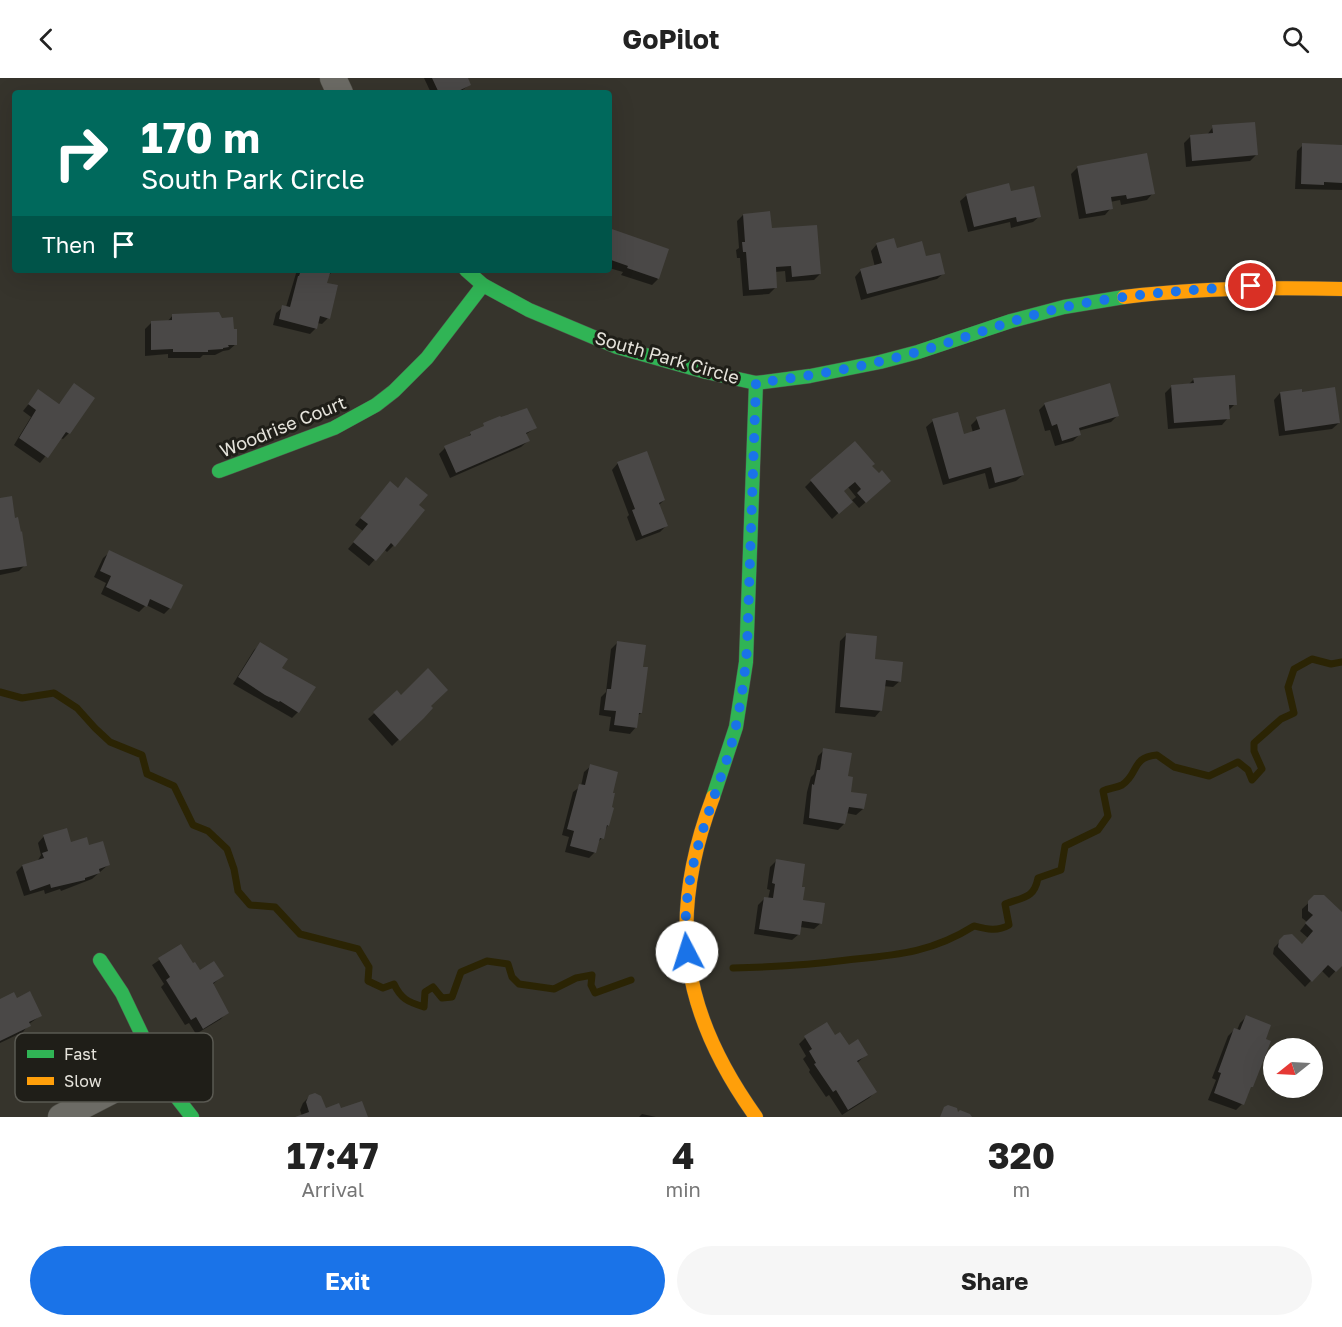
<!DOCTYPE html>
<html lang="en">
<head>
<meta charset="utf-8">
<style>
	:root { --surface:#fff; --page:#f6f6f6; --text:#222; --muted:#767676; --accent:#1a73e8 }
	body { margin:0; font-family:"Golos Text",sans-serif; background:var(--page); color:var(--text); height:100vh; display:flex; flex-direction:column; font-size:22px; white-space:nowrap }
	* { box-sizing:border-box; margin:0 }
	p { font-size:20px; color:var(--muted) }
	.icon { flex:none; width:33px; height:33px; fill:none; stroke:currentColor; stroke-width:2; stroke-linecap:round; stroke-linejoin:round }
	.map { position:relative; height:1039px; overflow:hidden }
	.side { display:flex; flex-direction:column; background:var(--surface); flex:1 }
	.side>* { flex:none }
	.top-card { position:absolute; left:12px; top:12px; width:600px; height:183px; border-radius:6px; box-shadow:0 6px 24px #0002; background:#00695c; color:#fff; overflow:hidden }
	.needle { width:39px; rotate:252deg }
	.tools { position:absolute; left:1263px; top:960px; display:grid; gap:12px }
	.tools a { display:grid; place-items:center; width:60px; height:60px; border-radius:50%; background:var(--surface); box-shadow:0 6px 24px #0002; font-size:30px }
	.pin { position:absolute; display:grid; place-items:center; width:51px; height:51px; color:#fff; margin:-26px; border:3px solid #fff; border-radius:50%; box-shadow:0 2px 6px #0007 }
	.me { position:absolute; width:66px; margin:-33px; rotate:355deg; stroke-linejoin:round; filter:drop-shadow(0 0 4px #0008) }
	.turn { display:flex; align-items:center; gap:21px; height:126px; padding:0 30px; font-size:27px }
	.turn .icon { width:78px; height:78px; stroke-width:2.5 }
	.turn b { display:block; font-size:42px; line-height:51px }
	.then { display:flex; align-items:center; height:57px; padding:0 30px; background:#0003; gap:12px; font-size:22px }
	.eta { display:flex; justify-content:space-evenly; align-items:center; height:102px; text-align:center }
	.eta b { font-size:36px; font-weight:700; line-height:42px }
	.action { display:flex; gap:12px; margin-top:auto; padding:12px 30px }
	.action a { flex:1; height:69px; border-radius:36px; background:var(--accent); color:#fff; font-size:24px; font-weight:700; line-height:69px; text-align:center }
	.action a+a { background:var(--page); color:var(--text) }
	header { display:flex; justify-content:space-between; align-items:center; height:78px; padding:0 30px; background:var(--surface); font-size:27px; font-weight:700 }
	.map>svg:first-child { display:block }
	.shadow { fill:#0007; fill-rule:evenodd }
	.lines { fill:none; stroke-linecap:round; stroke-linejoin:round }
	.stream { stroke:#2b2404; stroke-width:7 }
	.building { fill:#4a4847 }
	.street-casing { stroke:#515049; stroke-width:27 }
	.fast-casing { stroke:#515049; stroke-width:15 }
	.slow-casing { stroke:#515049; stroke-width:15 }
	.street { stroke:#6c6b65; stroke-width:26 }
	.fast { stroke:#30b455; stroke-width:14 }
	.slow { stroke:#ff9f0a; stroke-width:14 }
	.route { stroke:#1a73e8; stroke-width:10; stroke-dasharray:0 18 }
	.labels { text-anchor:middle; stroke-width:6; stroke-linejoin:round; paint-order:stroke }
	.street-label { font-size:18px; fill:#e5e3db; stroke:#1f1e18 }
	.key { fill:#1f1e18; stroke:#5a5952; stroke-width:1.5 }
	.key-label { font-size:16px; fill:#e5e3db }
</style>
</head>
<body>
<header><svg class="icon" aria-label="back" viewBox="0 0 24 24"><path d="M15 5l-7 7 7 7"/></svg>GoPilot<svg class="icon" aria-label="search" viewBox="0 0 24 24"><circle cx="10" cy="10" r="6"/><path d="M15 15l6 6"/></svg></header>
<div class="map">
<svg width="1342" height="1039" viewBox="0 0 1342 1039">
	<rect width="100%" height="100%" fill="#36342c"/>
	<g class="shadow">
		<path d="M424,0H467L470,6L459,15H431Z"/>
		<path d="M1213,49L1256,77L1250,83L1186,89L1184,65L1190,59L1207,57Z"/>
		<path d="M1303,67L1342,68V112L1295,111L1297,73Z"/>
		<path d="M1146,77L1153,115L1147,122L1121,127L1120,122L1110,124L1111,130L1105,137L1079,141L1071,96L1077,90Z"/>
		<path d="M1010,115L1040,138L1033,144L1011,150L1010,144L968,154L960,123L967,117Z"/>
		<path d="M743,137L770,152L820,196L814,202L786,204L785,193L775,194L776,209L769,216L743,218L740,180H737L736,172L739,170L737,143Z"/>
		<path d="M609,152L658,201L652,207L621,197L623,194L609,190Z"/>
		<path d="M877,166L925,180L944,195L937,201L861,222L855,199L861,192L875,189L871,173Z"/>
		<path d="M297,192H334L328,198L326,206L328,240L322,246L317,245L316,250L310,256L273,247L276,235L283,229H286Z"/>
		<path d="M173,237L221,241L236,266L229,272L223,273L215,277H203L200,280H168V276L145,278V251L152,244H167Z"/>
		<path d="M1194,301L1235,326L1229,332L1228,340L1222,347L1168,351L1165,315L1172,308L1188,307Z"/>
		<path d="M74,307L69,355L63,361L60,360L40,385L14,367L31,339L23,333L39,313L58,327Z"/>
		<path d="M1280,315H1301L1339,345L1332,351L1279,358L1274,322Z"/>
		<path d="M1045,326L1118,337L1111,344L1078,353L1079,357L1073,363L1055,368L1050,352L1045,353L1039,332Z"/>
		<path d="M977,341L1023,397L1016,403L989,411L985,395L943,407L926,349L933,343L963,357L973,355L971,347Z"/>
		<path d="M535,350L525,357L528,363L521,369L450,400L439,376L445,370L466,360L471,356Z"/>
		<path d="M618,385L664,422L659,427L666,448L660,454L636,463L627,439L629,437L612,392Z"/>
		<path d="M871,388L883,409L859,430L852,422L832,441L805,409L811,403ZM848,409L856,419L851,423L842,414Z"/>
		<path d="M384,411L423,432L393,468L387,474L384,471L369,488L348,471L363,453L355,447Z"/>
		<path d="M0,422L25,487L19,493L0,497Z"/>
		<path d="M110,474L170,530L164,536L146,527L139,534L101,516L106,505L94,499L103,480Z"/>
		<path d="M846,557L873,582L900,603L893,609L883,608L881,632L875,639L835,635L840,563Z"/>
		<path d="M617,565L642,590L641,635L637,638L636,649L630,656L609,653L611,639L599,637L601,619L606,614L611,571Z"/>
		<path d="M261,566L280,590L298,634L292,640L233,606L254,572Z"/>
		<path d="M397,614L401,619L431,630L392,668L368,641Z"/>
		<path d="M824,672L846,699L849,715L863,731L856,737L846,735L844,746L838,752L803,746L807,714L811,699L814,696L818,678Z"/>
		<path d="M591,688L611,716L608,747L602,760L597,765L595,774L589,780L565,774L569,759L562,757L573,714L581,708L584,694Z"/>
		<path d="M44,758L88,769L108,787L92,801L61,813L60,811L45,816L44,812L24,818L16,794L22,788L37,784L41,777L38,765Z"/>
		<path d="M776,783L800,810L802,823L821,845L814,851L800,849L799,856L792,862L754,856L758,827L765,820L768,821L770,812L767,811L770,789Z"/>
		<path d="M1315,819L1342,836V886L1329,900L1321,892L1305,909L1273,876L1274,870L1285,858L1301,868L1308,860L1300,853L1307,844L1302,840V831Z"/>
		<path d="M180,868L193,887L200,894L222,898L212,907L227,934L221,941L196,956L189,945L185,947L161,909L164,906L152,887Z"/>
		<path d="M16,922L40,938L29,946L23,954L0,965V923Z"/>
		<path d="M1246,939L1248,1012L1242,1026L1236,1032L1208,1022L1216,1002L1212,1000L1228,958L1234,952H1237L1240,945Z"/>
		<path d="M835,959L848,969L866,977L857,985L875,1014L869,1020L842,1037L829,1017L826,1019L809,994L810,992L803,981L806,978L799,966L805,960Z"/>
		<path d="M309,1019L325,1032H340L366,1039H299L302,1038L300,1032L303,1025Z"/>
		<path d="M642,1036L656,1039H639Z"/>
	</g>
	<g class="lines">
		<g class="stream">
			<path d="M0,614L22,620L54,615L77,630L95,650L110,664L142,677L147,696L174,708L193,747L208,753L227,771L234,791L238,813L250,827L275,829L300,856L358,871L369,889L368,903L383,910L394,906C401,921 408,924 424,929L425,914L433,909L442,920L452,919L461,894L487,883L508,886L512,899L519,906L554,911L576,900L592,897L591,907L595,915L631,902"/>
			<path d="M733,890C771,889 809,887 847,882C896,877 931,875 974,848C986,851 997,854 1009,847L1005,826C1023,819 1034,821 1038,800L1061,792L1065,768L1098,752L1108,738L1103,713C1109,710 1116,710 1122,707C1139,696 1131,679 1157,677L1174,689L1209,698L1238,684L1248,692L1252,702L1262,691L1254,673V665L1281,641L1294,635L1288,609L1294,591L1312,581L1331,586L1342,584"/>
		</g>
	</g>
	<g class="building">
		<path d="M432,0H468L471,7L454,15H439Z"/>
		<path d="M1255,44L1258,77L1192,83L1190,57L1213,55L1212,47Z"/>
		<path d="M1302,65L1342,67V105L1324,104V107L1301,106Z"/>
		<path d="M1147,75L1155,116L1127,121L1126,117L1111,119L1113,131L1086,136L1077,88Z"/>
		<path d="M1009,105L1011,113L1034,108L1041,139L1017,144L1016,139L974,149L966,116Z"/>
		<path d="M770,133L772,150L817,147L821,196L792,199L791,188L776,189L777,210L749,212L746,174H743L742,164H745L743,136Z"/>
		<path d="M609,150L669,171L659,201L627,190L628,188L611,182L609,184Z"/>
		<path d="M894,160L897,170L922,163L926,178L940,175L945,196L867,216L860,191L882,185L876,165Z"/>
		<path d="M301,192H331L327,205L338,207L330,241L320,238L317,251L279,241L282,227L290,229L298,198H299Z"/>
		<path d="M219,234L222,240L233,239L234,251H237V267H228L229,269L223,270V271L208,272V274H173V271L151,272V243L172,242V236Z"/>
		<path d="M1235,297L1237,327H1229L1230,341L1174,345L1171,307L1194,305L1193,300Z"/>
		<path d="M74,305L95,320L70,356L66,354L48,380L19,360L36,332L28,326L38,311L59,326Z"/>
		<path d="M1110,305L1119,338L1079,350L1081,357L1062,363L1057,346L1052,348L1044,325Z"/>
		<path d="M1335,309L1340,345L1285,353L1280,314L1302,311V314Z"/>
		<path d="M527,330L537,350L526,355L530,363L456,395L444,368L471,357L470,354L484,348L483,345L500,338L501,339Z"/>
		<path d="M1005,331L1024,397L995,405L991,389L949,401L932,341L958,334L964,356L980,351L976,339Z"/>
		<path d="M855,363L875,386L872,388L879,395L882,392L891,403L866,425L857,415L861,411L855,404L844,413L853,424L839,436L810,402Z"/>
		<path d="M647,373L665,422L659,425L668,448L642,458L632,432L635,431L617,384Z"/>
		<path d="M406,399L428,417L419,427L425,432L395,469L391,465L376,483L353,464L368,446L360,440L390,403L398,410Z"/>
		<path d="M12,418L15,440L18,439L21,454L22,453L27,488L0,492V420Z"/>
		<path d="M109,472L183,507L171,531L150,521L147,529L106,509L111,498L100,493Z"/>
		<path d="M846,555L877,558L875,581L903,584L901,604L886,602L882,633L840,629Z"/>
		<path d="M617,563L646,567L643,589H648L642,635H639L637,650L614,647L616,633L604,632L607,611H611Z"/>
		<path d="M260,564L288,581L282,590L316,609L299,635L280,623L279,624L265,617L238,599Z"/>
		<path d="M428,590L448,612L431,628L433,630L424,640L400,663L373,634L397,612L401,617Z"/>
		<path d="M823,670L852,675L848,698L853,699L851,714L867,716L864,731L849,729L845,746L809,740L812,706L814,707L817,692H820Z"/>
		<path d="M590,686L618,694L613,715H615L612,729L614,730L609,748L607,747L604,761L600,760L596,775L570,768L574,753L567,751L579,706L585,707Z"/>
		<path d="M67,750L71,764L87,759L89,767L103,763L110,787L99,791L100,795L85,800V802L51,810L50,806L30,813L22,787L44,780L42,775L48,773L43,757Z"/>
		<path d="M776,781L805,786L802,809H805L803,822L825,825L822,846L802,843L800,857L759,851L764,819L773,820L775,806L772,805Z"/>
		<path d="M1314,817H1324L1342,834V888L1336,894L1328,887L1312,904L1278,869L1279,862L1284,857L1292,856L1302,866L1313,853L1305,845L1313,837L1308,833V823Z"/>
		<path d="M181,866L193,885L195,884L200,892L214,883L224,898L213,905L229,935L203,951L196,939L191,942L166,902L170,899L158,880Z"/>
		<path d="M30,913L42,938L29,944L31,948L0,963V921L14,914L17,920Z"/>
		<path d="M1246,937L1271,947L1266,961L1271,963L1253,1009H1251L1244,1027L1214,1015L1221,995L1218,994L1234,950L1240,952Z"/>
		<path d="M827,944L835,957L840,954L849,967L858,961L868,977L857,983L877,1014L848,1032L836,1012L833,1014L814,986L816,985L809,973L812,971L804,958Z"/>
		<path d="M315,1015L321,1018L326,1030L339,1025L341,1030L362,1023L368,1039H295L309,1034L306,1024L309,1017Z"/>
		<path d="M948,1027L957,1030L958,1034L960,1032L970,1036L972,1039H940L944,1029Z"/>
	</g>
	<g class="lines">
		<g class="street-casing">
			<g id="street">
				<path d="M333,0L340,15"/>
				<path d="M61,1039L156,990"/>
			</g>
		</g>
		<g class="fast-casing">
			<g id="fast">
				<path d="M466,192L483,207L529,232L617,269L706,294L756,305L810,298L880,284L918,274L1011,243L1064,229L1124,219"/>
				<path d="M219,393L334,350L376,327L394,313L427,280L483,207"/>
				<path d="M713,719L736,649L746,584L756,305"/>
				<path d="M100,882L122,915L164,1003L192,1039"/>
			</g>
		</g>
		<g class="slow-casing">
			<g id="slow">
				<path d="M1124,219C1198,210 1268,209 1342,211"/>
				<path d="M713,719C667,841 680,933 756,1039"/>
			</g>
		</g>
		<use href="#street" class="street"/>
		<use href="#fast" class="fast"/>
		<use href="#slow" class="slow"/>
	</g>
	<g class="lines">
		<path class="route" d="M687,874C679,801 707,743 729,675C739,641 744,606 747,571L756,305C811,298 864,289 917,274C967,260 1015,240 1065,229C1127,216 1188,212 1251,208"/>
	</g>
	<g class="labels">
		<g class="street-label">
			<text transform="translate(667 280) rotate(16)" y="6">South Park Circle</text>
			<text transform="translate(283 349) rotate(-22)" y="6">Woodrise Court</text>
		</g>
	</g>
	<rect x="15" y="955" width="198" height="69" rx="9" class="key"/>
	<rect x="27" y="972" width="27" height="8" fill="#30b455"/>
	<rect x="27" y="999" width="27" height="8" fill="#ff9f0a"/>
	<g class="key-label">
		<text x="64" y="982">Fast</text>
		<text x="64" y="1009">Slow</text>
	</g>
</svg>
<div class="tools">
<a><svg class="needle" viewBox="-14 -14 28 28"><path d="M0-13l5 13h-10z" fill="#e53935"/><path d="M0 13l5-13h-10z" fill="#767676"/></svg></a>
</div>
<div class="pin" style="left:1251px;top:208px;background:#d93025"><svg class="icon" aria-label="arrive" viewBox="0 0 24 24"><path d="M6 21V4h12l-3 4 3 4H6"/></svg></div>
<svg class="me" style="left:687px;top:874px" viewBox="-20 -20 40 40"><circle r="19" fill="#fff"/><path d="M0-13L10 11 0 6-10 11z" fill="#1a73e8"/></svg>
<div class="top-card">
<div class="turn"><svg class="icon" aria-label="right" viewBox="0 0 24 24"><path d="M7 20v-9h11M14 6l5 5-5 5"/></svg><div><b>170 m</b>South Park Circle</div></div>
<div class="then">Then<svg class="icon" aria-label="arrive" viewBox="0 0 24 24"><path d="M6 21V4h12l-3 4 3 4H6"/></svg></div>
</div>
</div>
<section class="side">
<div class="eta">
<div><b>17:47</b><p>Arrival</p></div>
<div><b>4</b><p>min</p></div>
<div><b>320</b><p>m</p></div>
</div>
<div class="action"><a>Exit</a><a>Share</a></div>
</section>
</body>
</html>
